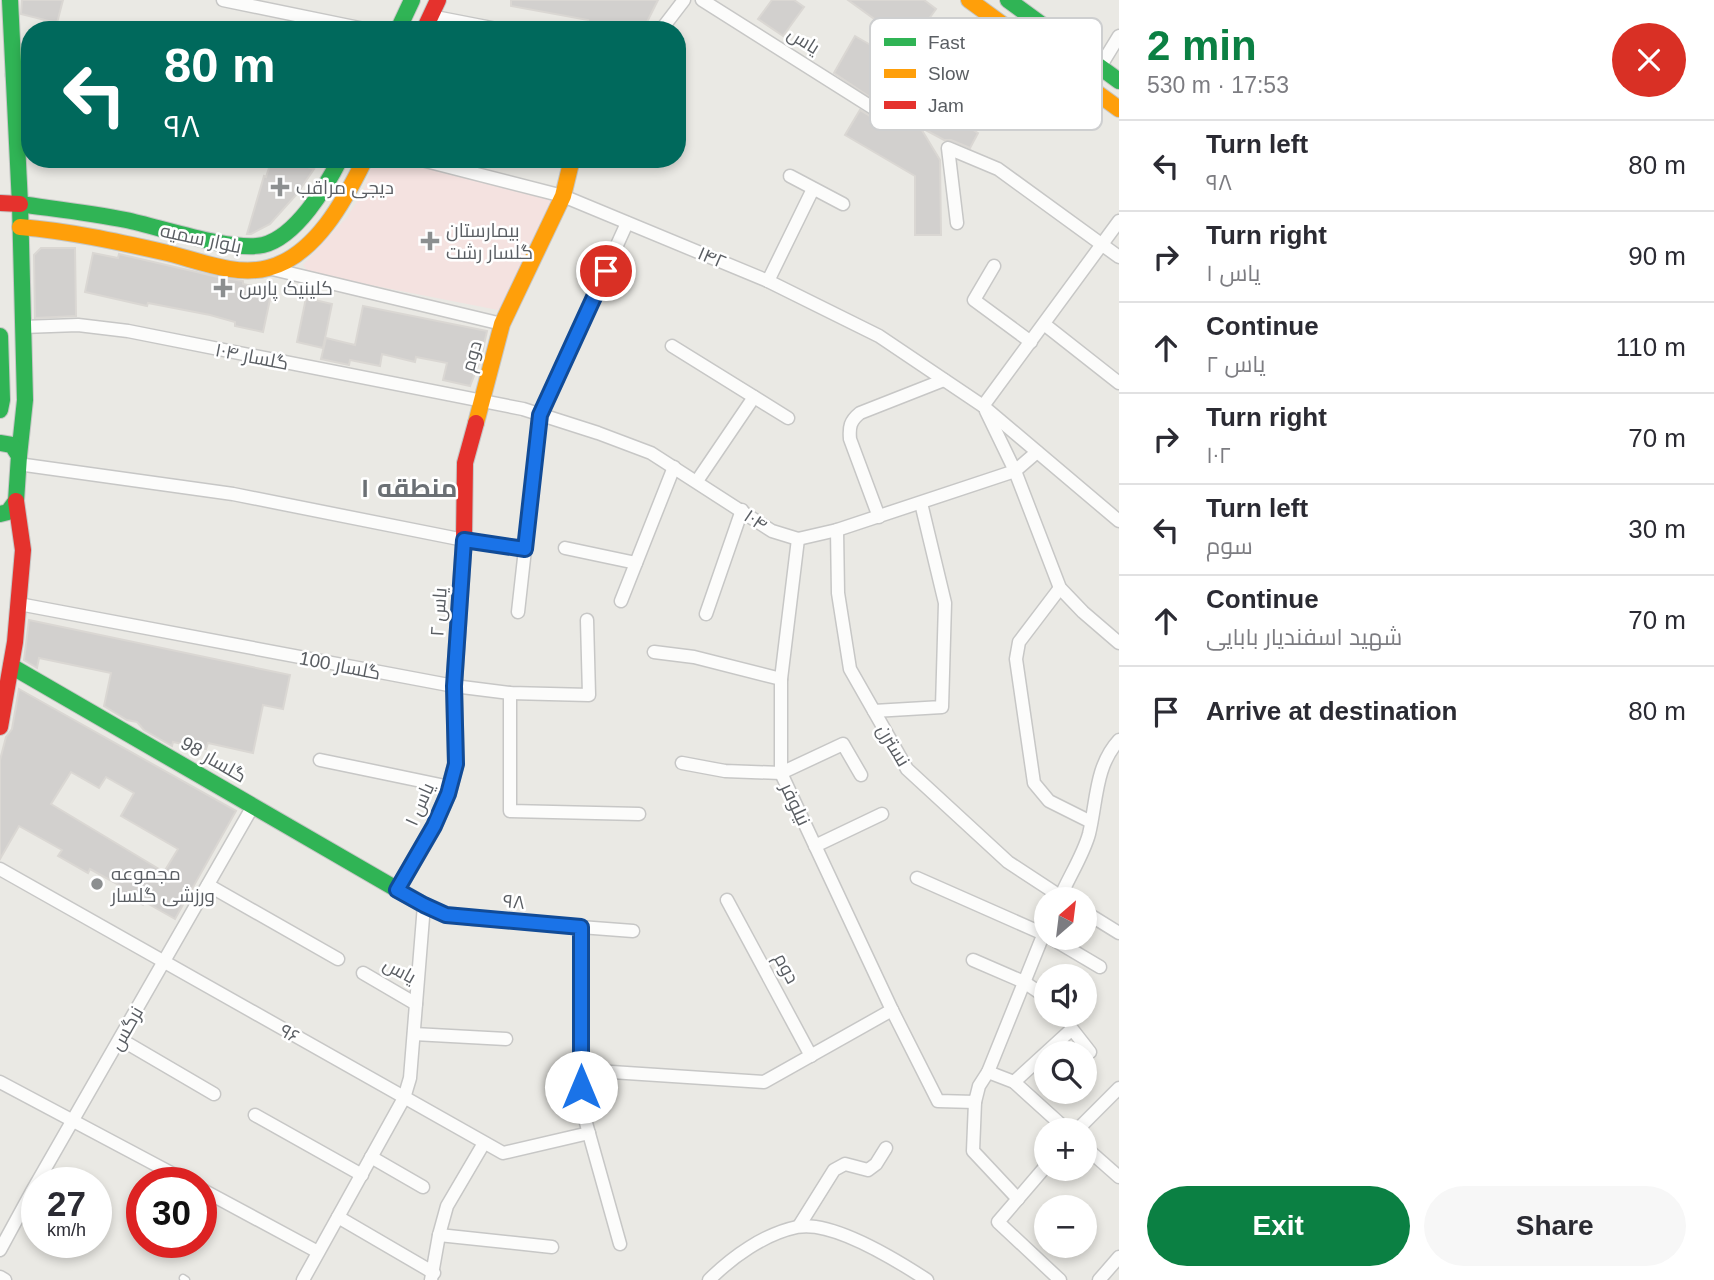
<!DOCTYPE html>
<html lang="en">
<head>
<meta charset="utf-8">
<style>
	:root { --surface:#fff; --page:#f7f7f7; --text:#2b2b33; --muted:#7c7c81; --line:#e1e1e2; --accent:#0b8043 }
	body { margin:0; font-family:Helvetica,Cairo,sans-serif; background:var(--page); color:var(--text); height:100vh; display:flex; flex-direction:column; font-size:26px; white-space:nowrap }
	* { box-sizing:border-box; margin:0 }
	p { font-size:23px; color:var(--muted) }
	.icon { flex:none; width:38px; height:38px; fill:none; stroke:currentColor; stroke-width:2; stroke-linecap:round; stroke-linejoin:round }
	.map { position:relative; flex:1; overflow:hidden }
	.side { display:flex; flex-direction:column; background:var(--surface); width:595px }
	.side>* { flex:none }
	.top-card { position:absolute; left:21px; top:21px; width:665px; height:147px; border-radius:28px; box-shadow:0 4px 10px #0003; background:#00695c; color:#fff; overflow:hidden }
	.needle { width:46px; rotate:28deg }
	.tools { position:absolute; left:1034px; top:887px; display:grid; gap:14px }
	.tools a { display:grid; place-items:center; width:63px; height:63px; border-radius:50%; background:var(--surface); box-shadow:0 4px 10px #0003; font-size:35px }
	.speed { position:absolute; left:21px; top:1167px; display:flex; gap:14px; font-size:35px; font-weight:700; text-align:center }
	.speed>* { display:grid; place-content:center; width:91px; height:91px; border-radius:50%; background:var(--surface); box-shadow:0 4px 10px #0003; line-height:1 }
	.speed small { font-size:18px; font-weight:400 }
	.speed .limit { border:10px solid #d22; background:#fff; color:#111 }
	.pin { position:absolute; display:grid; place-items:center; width:60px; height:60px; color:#fff; margin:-30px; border:4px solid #fff; border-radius:50%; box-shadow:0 2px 7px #0007 }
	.me { position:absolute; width:77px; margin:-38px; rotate:0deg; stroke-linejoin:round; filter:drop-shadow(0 0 5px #0008) }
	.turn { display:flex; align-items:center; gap:24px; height:147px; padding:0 28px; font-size:32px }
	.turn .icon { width:91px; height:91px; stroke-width:2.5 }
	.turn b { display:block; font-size:49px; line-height:60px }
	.round { display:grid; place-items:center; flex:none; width:74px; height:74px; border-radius:37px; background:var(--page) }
	.overview { display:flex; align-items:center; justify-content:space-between; height:119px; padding:0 28px }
	h1 { font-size:42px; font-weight:600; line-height:52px; color:var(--accent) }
	.action { display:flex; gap:14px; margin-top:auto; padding:14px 28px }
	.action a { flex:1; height:80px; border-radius:42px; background:var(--accent); color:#fff; font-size:28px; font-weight:600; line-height:80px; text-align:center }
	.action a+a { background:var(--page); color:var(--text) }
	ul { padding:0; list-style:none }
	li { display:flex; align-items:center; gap:21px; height:91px; padding:0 28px; border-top:2px solid var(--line) }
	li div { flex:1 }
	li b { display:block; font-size:26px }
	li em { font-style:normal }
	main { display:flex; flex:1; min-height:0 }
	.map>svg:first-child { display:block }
	.medical { fill:#f4e2e0 }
	.building { fill:#d2d0ce; stroke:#dad7d3; stroke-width:2; fill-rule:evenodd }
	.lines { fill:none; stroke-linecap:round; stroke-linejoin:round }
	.lane-casing { stroke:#c7c7c6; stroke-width:9 }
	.street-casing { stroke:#c7c7c6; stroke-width:15 }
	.fast-casing { stroke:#c5c6c5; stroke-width:18 }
	.slow-casing { stroke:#c5c6c5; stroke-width:18 }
	.jam-casing { stroke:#c5c6c5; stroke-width:18 }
	.lane { stroke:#fcfcfb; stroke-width:6 }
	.street { stroke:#fcfcfb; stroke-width:12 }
	.fast { stroke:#30b455; stroke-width:16 }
	.slow { stroke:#ff9f0a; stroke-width:16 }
	.jam { stroke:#e5322d; stroke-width:16 }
	.route-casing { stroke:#114b97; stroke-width:18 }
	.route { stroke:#1a73e8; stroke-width:12 }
	.poi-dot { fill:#8c8f90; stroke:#fff; stroke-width:2.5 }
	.labels { text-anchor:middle; stroke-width:5; stroke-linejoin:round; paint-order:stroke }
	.street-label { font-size:19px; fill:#5a5e63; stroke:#fff }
	.poi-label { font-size:19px; fill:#5a5e63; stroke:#fff; text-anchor:start }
	.district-label { font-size:26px; font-weight:bold; fill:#6b7075; stroke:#fff }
	.key { fill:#fff; stroke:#cecfd0; stroke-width:2 }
	.key-label { font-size:19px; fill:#5a5e63 }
</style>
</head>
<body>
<main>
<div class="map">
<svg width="1119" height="1280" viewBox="0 0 1119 1280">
	<rect width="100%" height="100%" fill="#eae9e4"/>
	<path class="medical" d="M374,159H388L558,195L503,311L309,273L303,265L347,217L363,192Z"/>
	<g class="building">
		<path d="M22,0H63L57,23L21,14Z"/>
		<path d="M511,0H658L643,30H586L588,20L511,6Z"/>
		<path d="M772,0H794L804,7L783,36L758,19Z"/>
		<path d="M848,0H924L936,9L912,42L893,28L891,31Z"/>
		<path d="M957,22L975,35L940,85L958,96L947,114L978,133L970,148L951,140H944L920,127L940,160L941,235H915V176L845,135L860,110L883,124L891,120L892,112L834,73L855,36L919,73Z"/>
		<path d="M272,159H282L314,169L297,194L270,224L251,234H247L264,176L266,177Z"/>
		<path d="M41,248H75L76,316L35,318L34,255Z"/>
		<path d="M93,253L118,258L119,254L218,277L243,281V284L272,290L263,332L235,326V322L210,315L148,303L147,306L85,292Z"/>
		<path d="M306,298L332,304L323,348L297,342Z"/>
		<path d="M363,306L487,331L481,358L470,386L443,380L447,363L416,357L415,362L382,354L380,366L350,360L349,365L321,359L326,338L355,345Z"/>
		<path d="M29,620L290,675L283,709L263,705L253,753L208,743L206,749L173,742L172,746L144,730L137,722L127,720L104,706L111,673L39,658L37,668L24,660Z"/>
		<path d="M19,689L236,811L175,919L145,902L143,905L116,890L119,885L90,869L88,873L58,856L62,850L19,826L0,859V760L6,737L12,729ZM71,772L99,788L106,777L134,793L121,816L178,849L164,872L51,804Z"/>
	</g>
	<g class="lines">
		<g class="lane-casing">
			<g id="lane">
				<path d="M96,1229L100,1231"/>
				<path d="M183,1278L186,1280"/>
			</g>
		</g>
		<g class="street-casing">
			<g id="street">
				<path d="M223,0L369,30"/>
				<path d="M702,0L884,115"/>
				<path d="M430,16L502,30"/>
				<path d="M661,30L684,0"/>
				<path d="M1100,67L1119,36"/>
				<path d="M12,75L30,78"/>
				<path d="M418,159L563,196L768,281L879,336L983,406L1119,521"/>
				<path d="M790,176L843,204"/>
				<path d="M957,223L948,148L998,169L1119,257"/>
				<path d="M994,266L974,300L1031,342"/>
				<path d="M268,268L502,324"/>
				<path d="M768,281L813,189"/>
				<path d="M1044,324L1119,383"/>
				<path d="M23,327L78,325L128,331L523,409L598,433L651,453L772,531L798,539L837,530L1015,471L1037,452"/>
				<path d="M672,346L788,418"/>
				<path d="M983,406L1119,221"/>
				<path d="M986,411L1015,471L1060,588L1083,612L1119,643"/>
				<path d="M18,464L233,494L464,540L525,549"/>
				<path d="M697,481L754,397"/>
				<path d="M879,517L850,439C849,427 850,421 860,413L944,380"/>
				<path d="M837,530L838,593L850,669L907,769L1008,862L1066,900"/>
				<path d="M798,539L781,679V773L892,1010L938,1101L975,1102L979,1086L988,1072L1046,928"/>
				<path d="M565,548L636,563"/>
				<path d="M1060,588L1019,642L1016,659L1034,783L1049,801L1091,822"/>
				<path d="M621,601L674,467"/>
				<path d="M19,604L454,686L510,693L589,695L587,620"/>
				<path d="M518,612L540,415L627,223"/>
				<path d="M706,614L742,510"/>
				<path d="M654,652L694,657L781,679"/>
				<path d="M510,693V811L639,814"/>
				<path d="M874,711L942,707L945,603L921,503"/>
				<path d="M320,760L450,787"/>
				<path d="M682,763L725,771L781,773L843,744L861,775"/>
				<path d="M815,846L882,814"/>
				<path d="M0,869L503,1153L589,1133"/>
				<path d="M917,878L1046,935"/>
				<path d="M208,885L338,959"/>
				<path d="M727,900L811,1056"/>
				<path d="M1059,900C1068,878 1083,856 1089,834C1097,801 1095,766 1119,740"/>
				<path d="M1085,912L1119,933"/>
				<path d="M581,927V1105L620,1244"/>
				<path d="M1051,938L1100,967"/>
				<path d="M973,960L1024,982L1046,997"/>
				<path d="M363,973L416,1004"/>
				<path d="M1073,1015L1075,1016"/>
				<path d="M414,1034L506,1039"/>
				<path d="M120,1039L214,1094"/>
				<path d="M581,1070L764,1082L892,1010"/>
				<path d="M988,1072L1014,1082L1067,1130"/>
				<path d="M0,1082L190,1183"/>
				<path d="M1014,1082L1072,1029L1090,1052"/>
				<path d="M975,1102L973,1151L1018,1199"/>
				<path d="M255,1115L362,1175"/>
				<path d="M1077,1130L1119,1088"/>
				<path d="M1085,1147L1119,1177"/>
				<path d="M371,1157L423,1187"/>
				<path d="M1046,1166L998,1222L1060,1280"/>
				<path d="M201,1189L318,1252"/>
				<path d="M338,1217L434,1273"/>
				<path d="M799,1226L834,1170L845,1164L868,1170L876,1164L886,1148"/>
				<path d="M439,1235L552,1247"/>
				<path d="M0,1250L31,1193L253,806"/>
				<path d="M0,1277L5,1280"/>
				<path d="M303,1280L404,1098L410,1078L424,905L446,915L474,919L633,931"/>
				<path d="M431,1280L439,1235L447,1206L484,1143"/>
				<path d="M709,1280C732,1257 764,1234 797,1227C833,1220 898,1261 927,1280"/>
				<path d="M1099,1280L1119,1257"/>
			</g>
		</g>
		<g class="fast-casing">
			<g id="fast">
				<path d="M10,0L20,204L25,400L19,456"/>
				<path d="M1008,0L1119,81"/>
				<path d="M398,30L412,0"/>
				<path d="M20,204C55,209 91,213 126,220C160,227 232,252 263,245C296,237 326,187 340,159"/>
				<path d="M0,336L2,400L0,410"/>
				<path d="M0,443L12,445L19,456L16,501L8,512L0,514"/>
				<path d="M11,666L424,905"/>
			</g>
		</g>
		<g class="slow-casing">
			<g id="slow">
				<path d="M969,0L1119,109"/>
				<path d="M20,227C68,231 115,241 163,252C195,259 234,277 268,268C315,256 345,200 365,159"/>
				<path d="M476,423L502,324L563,196L572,159"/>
			</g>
		</g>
		<g class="jam-casing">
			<g id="jam">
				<path d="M424,30L438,0"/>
				<path d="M0,203L20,204"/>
				<path d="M0,727L15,642L23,550L16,501"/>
				<path d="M397,890L434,826L448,794L456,763L454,686L464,540L465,463L476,423"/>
			</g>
		</g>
		<use href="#lane" class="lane"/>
		<use href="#street" class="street"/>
		<use href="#fast" class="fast"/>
		<use href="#slow" class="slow"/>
		<use href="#jam" class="jam"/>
	</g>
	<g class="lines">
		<g class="route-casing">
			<path id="route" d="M581,1087V927L446,915L424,905L397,890L434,826L448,794L456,764L454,686L464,540L525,549L540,415L606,271"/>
		</g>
		<use href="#route" class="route"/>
	</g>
	<g class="poi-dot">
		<path d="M276.5 176.5h7v7h7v7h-7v7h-7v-7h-7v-7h7z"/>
		<path d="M426.5 230.5h7v7h7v7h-7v7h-7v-7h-7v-7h7z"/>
		<path d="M219.5 277.5h7v7h7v7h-7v7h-7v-7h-7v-7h7z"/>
		<circle cx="97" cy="884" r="7"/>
	</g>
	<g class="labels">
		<g class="street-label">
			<text transform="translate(804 40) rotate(32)" y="7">یاس</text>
			<text transform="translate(201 238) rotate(12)" y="7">بلوار سمیه</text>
			<text transform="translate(712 257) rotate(23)" y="7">۱۴۲</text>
			<text transform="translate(252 356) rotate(11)" y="7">گلسار ۱۰۴</text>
			<text transform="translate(471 356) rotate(-74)" y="7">دوم</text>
			<text transform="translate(756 520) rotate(34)" y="7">۱۰۴</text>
			<text transform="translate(438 612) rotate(-86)" y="7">یاس ۲</text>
			<text transform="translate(340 665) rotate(11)" y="7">گلسار 100</text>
			<text transform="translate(894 745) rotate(59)" y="7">نسترن</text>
			<text transform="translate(214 759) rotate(30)" y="7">گلسار 98</text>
			<text transform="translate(419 804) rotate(-66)" y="7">یاس ۱</text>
			<text transform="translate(796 804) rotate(65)" y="7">نیلوفر</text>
			<text transform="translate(514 901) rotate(5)" y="7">۹۸</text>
			<text transform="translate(787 968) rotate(62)" y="7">دوم</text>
			<text transform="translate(400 970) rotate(29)" y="7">یاس</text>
			<text transform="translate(126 1028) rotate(-60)" y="7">نرگس</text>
			<text transform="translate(290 1033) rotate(30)" y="7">۹۶</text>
		</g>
		<g class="poi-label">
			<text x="296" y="194">دیجی مراقب</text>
			<text x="446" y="237">بیمارستان<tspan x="446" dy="22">گلسار رشت</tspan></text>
			<text x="239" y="295">کلینیک پارس</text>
			<text x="111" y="880">مجموعه<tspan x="111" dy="22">ورزشی گلسار</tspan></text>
		</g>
		<g class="district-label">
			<text x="409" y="497">منطقه ۱</text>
		</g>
	</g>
	<rect x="870" y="18" width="232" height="112" rx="10" class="key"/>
	<rect x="884" y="38" width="32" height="8" fill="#30b455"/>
	<rect x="884" y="69" width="32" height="9" fill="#ff9f0a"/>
	<rect x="884" y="101" width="32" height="8" fill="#e5322d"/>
	<g class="key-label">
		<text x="928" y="49">Fast</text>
		<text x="928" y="80">Slow</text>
		<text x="928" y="112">Jam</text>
	</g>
</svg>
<div class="tools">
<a><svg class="needle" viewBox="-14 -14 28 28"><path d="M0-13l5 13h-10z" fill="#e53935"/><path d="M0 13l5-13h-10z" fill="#7c7c81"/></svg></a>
<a><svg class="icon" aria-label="sound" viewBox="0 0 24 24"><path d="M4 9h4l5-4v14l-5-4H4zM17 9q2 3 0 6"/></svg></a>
<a><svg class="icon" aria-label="search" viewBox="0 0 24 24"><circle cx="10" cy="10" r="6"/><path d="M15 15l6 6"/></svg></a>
<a>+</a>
<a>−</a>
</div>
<div class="speed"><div>27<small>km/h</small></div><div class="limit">30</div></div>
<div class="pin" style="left:606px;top:271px;background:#d93025"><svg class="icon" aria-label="arrive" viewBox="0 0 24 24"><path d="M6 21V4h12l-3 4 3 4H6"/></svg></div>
<svg class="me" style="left:581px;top:1087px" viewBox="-20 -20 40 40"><circle r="19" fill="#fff"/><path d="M0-13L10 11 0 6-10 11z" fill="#1a73e8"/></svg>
<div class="top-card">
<div class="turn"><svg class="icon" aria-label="left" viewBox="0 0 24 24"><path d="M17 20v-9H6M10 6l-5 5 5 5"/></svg><div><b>80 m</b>۹۸</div></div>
</div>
</div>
<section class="side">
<div class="overview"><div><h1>2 min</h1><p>530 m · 17:53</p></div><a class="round" style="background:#d93025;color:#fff"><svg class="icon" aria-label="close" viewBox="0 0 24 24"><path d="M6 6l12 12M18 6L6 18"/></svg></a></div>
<ul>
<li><svg class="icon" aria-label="left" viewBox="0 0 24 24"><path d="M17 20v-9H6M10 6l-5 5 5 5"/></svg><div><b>Turn left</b><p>۹۸</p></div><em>80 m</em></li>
<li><svg class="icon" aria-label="right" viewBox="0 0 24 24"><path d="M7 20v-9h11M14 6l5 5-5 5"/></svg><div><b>Turn right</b><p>یاس ۱</p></div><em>90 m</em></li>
<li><svg class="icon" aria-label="ahead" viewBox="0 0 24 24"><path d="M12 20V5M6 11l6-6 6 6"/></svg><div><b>Continue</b><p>یاس ۲</p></div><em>110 m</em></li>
<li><svg class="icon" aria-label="right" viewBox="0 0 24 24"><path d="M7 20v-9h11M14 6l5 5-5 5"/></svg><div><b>Turn right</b><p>۱۰۲</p></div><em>70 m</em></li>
<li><svg class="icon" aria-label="left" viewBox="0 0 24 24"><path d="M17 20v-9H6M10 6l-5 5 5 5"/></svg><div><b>Turn left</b><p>سوم</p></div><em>30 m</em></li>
<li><svg class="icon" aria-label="ahead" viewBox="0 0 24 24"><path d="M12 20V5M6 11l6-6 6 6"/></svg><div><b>Continue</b><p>شهید اسفندیار بابایی</p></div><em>70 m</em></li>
<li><svg class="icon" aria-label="arrive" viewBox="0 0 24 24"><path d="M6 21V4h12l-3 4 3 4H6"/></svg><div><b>Arrive at destination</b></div><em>80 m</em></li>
</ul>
<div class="action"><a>Exit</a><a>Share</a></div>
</section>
</main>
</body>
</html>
